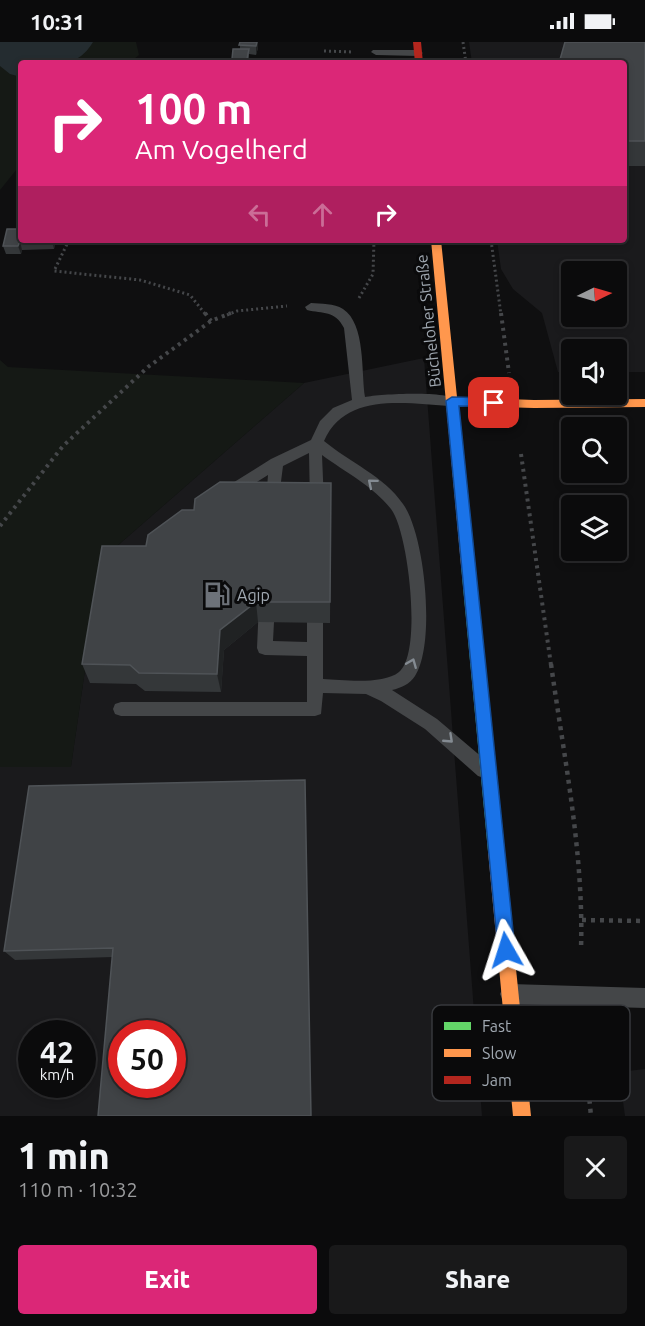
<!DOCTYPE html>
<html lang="en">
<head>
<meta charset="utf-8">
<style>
	:root { --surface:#0b0b0c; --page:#19191a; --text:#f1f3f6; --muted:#9a9b9d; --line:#2b2b2d; --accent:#db2777 }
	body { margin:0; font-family:Ubuntu,sans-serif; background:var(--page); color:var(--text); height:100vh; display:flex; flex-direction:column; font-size:22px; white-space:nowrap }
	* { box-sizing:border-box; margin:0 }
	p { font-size:20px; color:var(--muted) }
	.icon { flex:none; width:33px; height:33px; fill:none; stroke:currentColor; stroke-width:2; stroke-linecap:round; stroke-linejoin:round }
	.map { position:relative; height:1074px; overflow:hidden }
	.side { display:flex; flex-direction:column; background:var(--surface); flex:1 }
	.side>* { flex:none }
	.guide { position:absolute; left:18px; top:18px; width:609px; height:183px; border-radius:6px; box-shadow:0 3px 9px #0003,0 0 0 2px var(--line); background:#db2777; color:#fff; overflow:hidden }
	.needle { width:39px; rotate:85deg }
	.tools { position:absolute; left:561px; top:219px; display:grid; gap:12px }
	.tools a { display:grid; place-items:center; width:66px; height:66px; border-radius:6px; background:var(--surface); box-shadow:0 3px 9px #0003,0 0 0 2px var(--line); font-size:30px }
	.speed { position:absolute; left:18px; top:978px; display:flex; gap:12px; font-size:30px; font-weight:700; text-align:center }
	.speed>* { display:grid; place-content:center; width:78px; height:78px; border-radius:50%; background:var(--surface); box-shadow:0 3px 9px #0003,0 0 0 2px var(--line); line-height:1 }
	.speed small { font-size:15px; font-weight:400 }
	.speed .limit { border:9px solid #d22; background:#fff; color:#111 }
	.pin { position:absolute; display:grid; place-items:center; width:51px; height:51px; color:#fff; margin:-26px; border-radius:12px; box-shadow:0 3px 9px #0006 }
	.me { position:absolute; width:66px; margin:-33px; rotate:354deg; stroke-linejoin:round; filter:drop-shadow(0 0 4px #0008) }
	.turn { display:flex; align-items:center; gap:21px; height:126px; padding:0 18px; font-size:27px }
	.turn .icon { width:78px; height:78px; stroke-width:2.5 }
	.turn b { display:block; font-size:42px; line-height:51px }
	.lanes { display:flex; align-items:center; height:57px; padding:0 18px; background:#0003; justify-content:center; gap:30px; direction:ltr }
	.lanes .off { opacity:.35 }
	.round { display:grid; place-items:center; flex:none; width:63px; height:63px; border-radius:6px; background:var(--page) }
	.overview { display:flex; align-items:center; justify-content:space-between; height:102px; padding:0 18px }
	h1 { font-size:36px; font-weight:800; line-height:45px }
	.action { display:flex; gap:12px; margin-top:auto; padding:12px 18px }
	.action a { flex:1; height:69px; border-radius:6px; background:var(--accent); color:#fff; font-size:24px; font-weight:800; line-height:69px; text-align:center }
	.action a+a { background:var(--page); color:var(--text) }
	.status { display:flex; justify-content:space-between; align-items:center; height:42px; padding:0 30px; background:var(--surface); direction:ltr }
	.status svg { height:16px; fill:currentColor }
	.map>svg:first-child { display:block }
	.built { fill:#1a1a1c; fill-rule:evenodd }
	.green { fill:#151915 }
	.water { fill:#242c30 }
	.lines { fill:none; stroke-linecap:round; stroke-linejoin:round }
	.path-far2 { stroke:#45474a; stroke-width:3; stroke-dasharray:2 3; stroke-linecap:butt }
	.path-far1 { stroke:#45474a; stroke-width:4; stroke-dasharray:3 4.5; stroke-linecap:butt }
	.path { stroke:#45474a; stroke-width:4.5; stroke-dasharray:4 5; stroke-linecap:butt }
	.lane { fill:#444648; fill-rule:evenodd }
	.fast { fill:#63d668; fill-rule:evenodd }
	.slow { fill:#ff974d; fill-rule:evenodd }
	.jam { fill:#b3261e; fill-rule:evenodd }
	.wall { fill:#343739 }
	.shaded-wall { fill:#202223 }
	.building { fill:#404346; stroke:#4f5357; stroke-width:1.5; fill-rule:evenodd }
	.oneway { stroke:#848b92 }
	.route { fill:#1a73e8; stroke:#114b97; stroke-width:1.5 }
	.labels { text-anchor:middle; stroke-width:6; stroke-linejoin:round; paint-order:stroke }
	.street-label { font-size:16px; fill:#a0a8b1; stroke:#0a0a0b }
	.poi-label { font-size:16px; fill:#a0a8b1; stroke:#0a0a0b; text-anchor:start }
	.key { fill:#0a0a0b; stroke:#37393d; stroke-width:1.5 }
	.key-label { font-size:16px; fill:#a0a8b1 }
</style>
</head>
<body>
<div class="status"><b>10:31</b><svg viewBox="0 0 49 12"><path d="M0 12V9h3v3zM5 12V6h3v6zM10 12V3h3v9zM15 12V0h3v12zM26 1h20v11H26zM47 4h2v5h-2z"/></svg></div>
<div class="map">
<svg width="645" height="1074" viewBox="0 0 645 1074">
	<rect width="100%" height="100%" fill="#0f0f10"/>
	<g class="built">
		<path d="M469,0H645V330H617L616,308H572L571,330H558L542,271L513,247L501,227L497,198H624V21H472ZM572,230H616V274H572Z"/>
		<path d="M424,316L482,1074H0V725L71,724L101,518L304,341ZM32,992H82V1042H32ZM122,992H172V1042H122Z"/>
		<path d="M645,1027V1074H625L619,1030Z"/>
	</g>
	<g class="green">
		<path d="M0,0H136L139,13L129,21H21V122L0,148Z"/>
		<path d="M0,318L8,325L304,341L101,518L71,725H0Z"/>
	</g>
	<path class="water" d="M0,0H93C76,29 50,21 21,21V35L10,32L0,24Z"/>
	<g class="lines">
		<g class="path-far2">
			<path d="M463,0L466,21"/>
			<path d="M324,9L354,10"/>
			<path d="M69,198L54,229L140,238L190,253L206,273"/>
			<path d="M491,198L501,273"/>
			<path d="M359,256L373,232L374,198"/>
			<path d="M227,273L237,269L287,264"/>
		</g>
		<g class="path-far1">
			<path d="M205,271L211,279"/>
			<path d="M501,271L509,331"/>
			<path d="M521,412L551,623"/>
			<path d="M0,484L63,404L148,325L211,279L231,271"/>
		</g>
		<g class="path">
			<path d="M551,622C564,716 584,812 581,907"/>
			<path d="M582,878L645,879"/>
			<path d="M585,1013L591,1074"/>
		</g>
		<g class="lane">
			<path d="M373,8H418L423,11L418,14L376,13L371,10Z"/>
			<path d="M311,261C321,262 334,261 343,267C366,282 361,331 365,355C380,352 450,348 459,359L452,364C407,362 346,349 324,399C349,420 384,434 403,462C425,492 436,602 415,634C410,642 401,646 392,648L437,677L490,722L492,728L490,734L484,736L478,734L425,687L381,659L366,652L323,651L321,672L315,674H121L115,672L113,667L115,662L121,660H307V614L265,613L259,611L257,606L259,561L262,556L267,555L272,556L275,561L273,599L307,600V560L310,555L315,554L320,555L323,560V637C343,638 383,643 399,630C423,611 408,488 391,467C373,444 345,430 322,413L324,461L322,465H312L310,461L309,411L283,424L278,463H268L266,459L268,433L233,455H223L221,451L223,447L271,417L311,398L320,379L333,366L352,358L344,286C335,268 323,272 307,268L305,265Z"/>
			<path d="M510,942L645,946V966L510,962L503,959L500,952L503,945Z"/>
		</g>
		<path class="fast" d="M468,517L473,519L475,523L504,809L502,815L496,817L490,815L488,809L461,523L463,519Z"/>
		<g class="slow">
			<path d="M431,198H441L457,355L534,358L645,357V365L534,366L458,364L475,523L473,527H463L461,523Z"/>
			<path d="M496,801L502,803L504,809L531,1074H513L488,809L490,803Z"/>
		</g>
		<path class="jam" d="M413,0H421L423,21H415Z"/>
	</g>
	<g class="wall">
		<path d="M240,0H258V6L256,13L249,12V21H232V17L240,7Z"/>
		<path d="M645,0V124H624V21Z"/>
		<path d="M21,198H56L54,207L22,208L21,212H6L3,204Z"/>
		<path d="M331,441L330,581L258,580L224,608L221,650L145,649L136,642L90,641L82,622L146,504L194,468Z"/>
		<path d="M305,738L113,915L15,918L4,909Z"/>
	</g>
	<g class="shaded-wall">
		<path d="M257,0H258V6L256,13V4Z"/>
		<path d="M52,198H56L54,207L52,199Z"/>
		<path d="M20,199L22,208L21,212L18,204Z"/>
		<path d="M256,560L258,580L224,608L221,650L217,632L220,588Z"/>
	</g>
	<g class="building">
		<path d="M240,0H257L256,4L239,3Z"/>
		<path d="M565,0H645V99H624V21H559Z"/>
		<path d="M233,7H249L247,17H232Z"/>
		<path d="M7,187H21V198H52V199H20L18,204H3Z"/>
		<path d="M220,440L331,441L330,560H256L220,588L217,632L139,631L130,623L82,622L102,504H146L148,493L182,468H194L195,457Z"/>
		<path d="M305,738L311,1074H98L113,906L4,909L29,744ZM122,992H172V1042H122Z"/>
	</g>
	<defs><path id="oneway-chevron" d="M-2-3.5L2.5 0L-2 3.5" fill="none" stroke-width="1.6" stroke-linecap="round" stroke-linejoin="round" transform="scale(1.5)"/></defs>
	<g class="oneway">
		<use href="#oneway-chevron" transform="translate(372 441) rotate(-140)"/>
		<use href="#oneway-chevron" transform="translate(412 621) rotate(-68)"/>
		<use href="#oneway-chevron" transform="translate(449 697) rotate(43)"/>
	</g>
	<path class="route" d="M452,355L494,356L500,361L494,365L459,364L515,908L512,914L506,916L500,914L498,908L446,359Z"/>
	<defs>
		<g id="fuel-bare" transform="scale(2.07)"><path d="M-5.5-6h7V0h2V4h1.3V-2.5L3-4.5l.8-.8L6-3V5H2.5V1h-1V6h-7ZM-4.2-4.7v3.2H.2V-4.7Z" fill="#6d7279" stroke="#0a0a0b" stroke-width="2.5" paint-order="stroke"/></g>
	</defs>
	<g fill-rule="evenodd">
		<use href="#fuel-bare" x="217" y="553"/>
	</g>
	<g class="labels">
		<g class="street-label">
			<text transform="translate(428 279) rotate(-96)" y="6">Bücheloher Straße</text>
		</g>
		<g class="poi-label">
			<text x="237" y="559">Agip</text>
		</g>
	</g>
	<rect x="432" y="963" width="198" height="96" rx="9" class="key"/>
	<rect x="444" y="980" width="27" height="8" fill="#63d668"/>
	<rect x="444" y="1007" width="27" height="8" fill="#ff974d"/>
	<rect x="444" y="1034" width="27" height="8" fill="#b3261e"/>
	<g class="key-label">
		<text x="482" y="990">Fast</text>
		<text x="482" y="1017">Slow</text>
		<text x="482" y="1044">Jam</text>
	</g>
</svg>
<div class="tools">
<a><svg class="needle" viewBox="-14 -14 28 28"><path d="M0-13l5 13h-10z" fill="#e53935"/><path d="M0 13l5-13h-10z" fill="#9a9b9d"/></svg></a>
<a><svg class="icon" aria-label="sound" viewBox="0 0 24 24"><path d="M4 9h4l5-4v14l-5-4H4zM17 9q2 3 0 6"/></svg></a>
<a><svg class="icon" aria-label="search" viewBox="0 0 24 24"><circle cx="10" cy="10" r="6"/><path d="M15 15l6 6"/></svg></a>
<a><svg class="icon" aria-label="layers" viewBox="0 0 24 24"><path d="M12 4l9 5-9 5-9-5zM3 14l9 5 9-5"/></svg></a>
</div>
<div class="speed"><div>42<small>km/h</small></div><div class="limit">50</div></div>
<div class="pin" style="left:494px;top:361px;background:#d93025"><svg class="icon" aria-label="arrive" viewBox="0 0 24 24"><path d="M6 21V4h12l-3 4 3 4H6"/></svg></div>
<svg class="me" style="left:506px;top:908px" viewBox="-20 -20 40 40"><path d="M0-17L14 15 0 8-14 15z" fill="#1a73e8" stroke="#fff" stroke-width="4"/></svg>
<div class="guide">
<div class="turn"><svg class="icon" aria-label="right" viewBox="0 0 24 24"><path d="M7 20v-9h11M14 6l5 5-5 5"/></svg><div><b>100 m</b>Am Vogelherd</div></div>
<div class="lanes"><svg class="icon off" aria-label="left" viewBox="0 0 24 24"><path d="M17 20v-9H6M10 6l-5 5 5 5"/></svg><svg class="icon off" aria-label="ahead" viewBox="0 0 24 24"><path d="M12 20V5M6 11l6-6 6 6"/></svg><svg class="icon" aria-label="right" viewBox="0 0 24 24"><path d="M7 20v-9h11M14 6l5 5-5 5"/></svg></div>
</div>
</div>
<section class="side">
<div class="overview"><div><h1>1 min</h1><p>110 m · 10:32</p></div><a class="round"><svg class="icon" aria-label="close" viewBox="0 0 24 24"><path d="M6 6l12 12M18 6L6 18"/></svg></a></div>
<div class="action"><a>Exit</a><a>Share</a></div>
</section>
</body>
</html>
